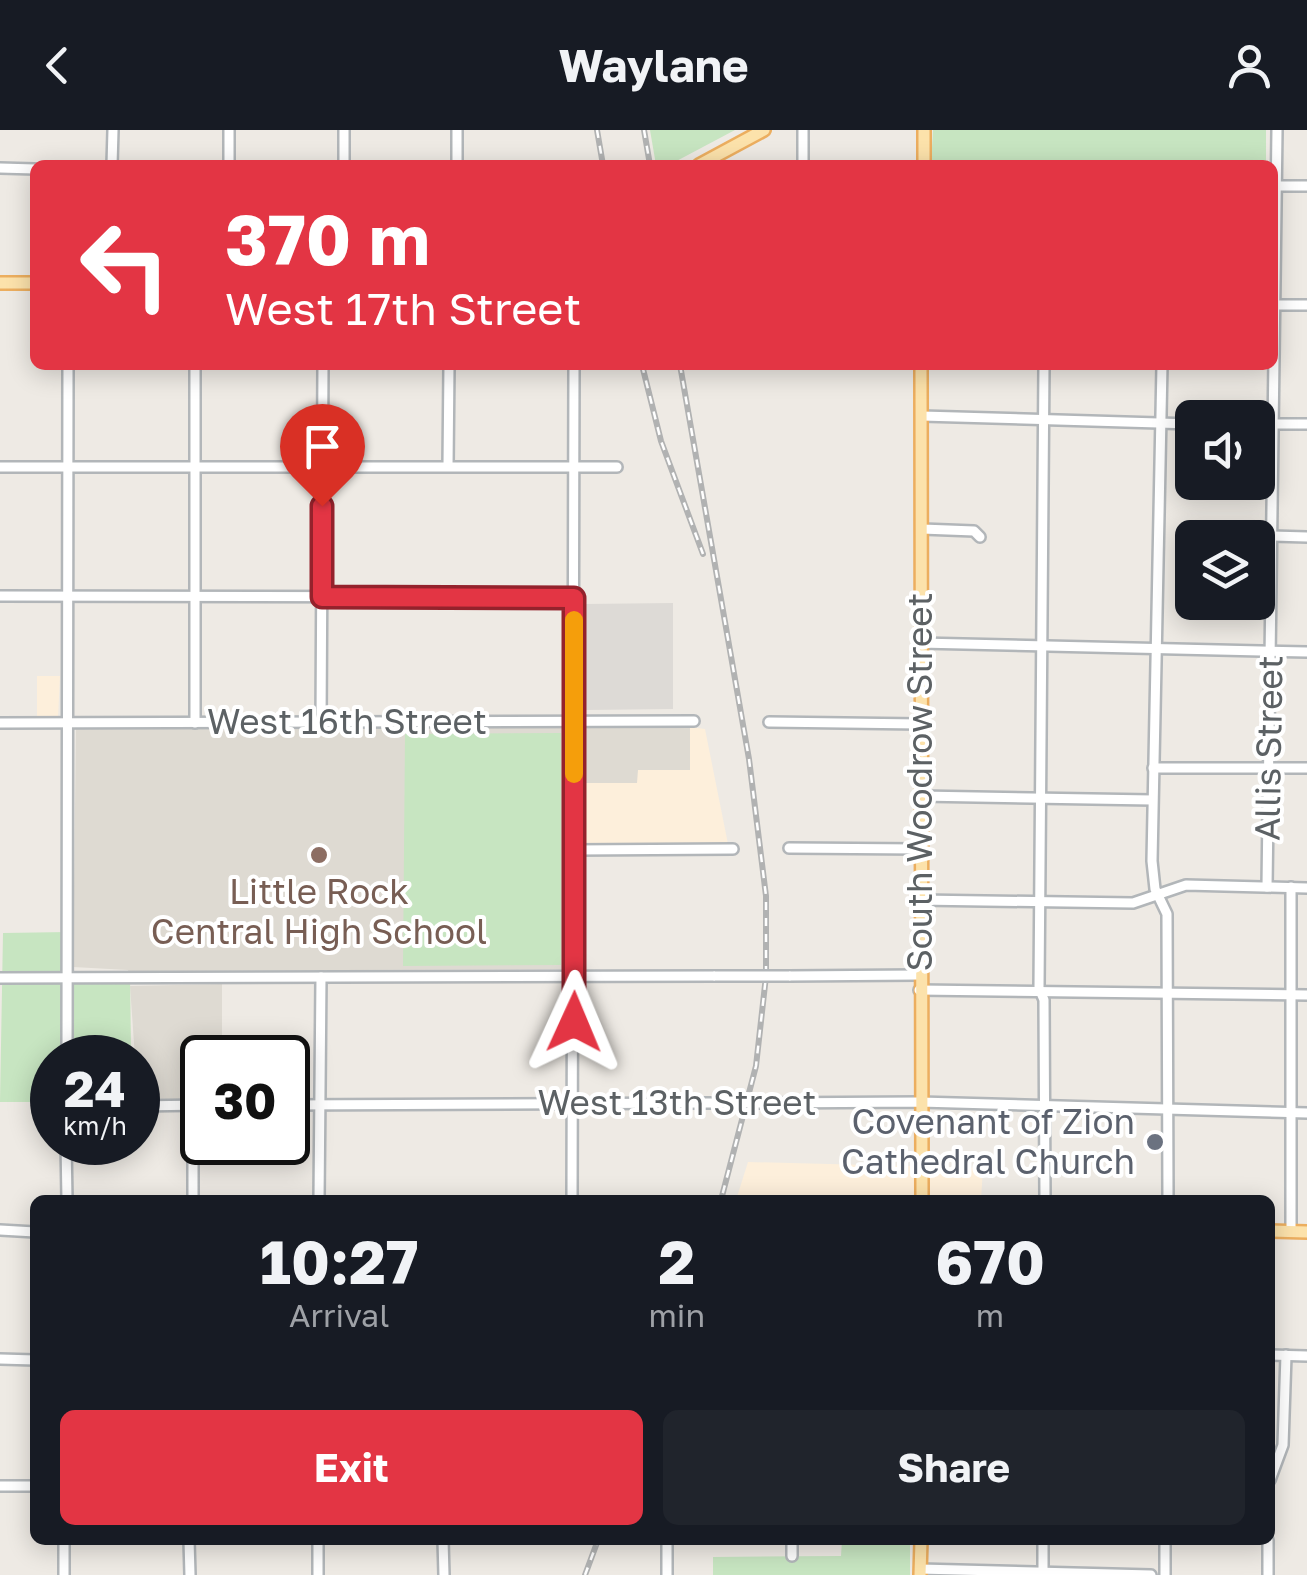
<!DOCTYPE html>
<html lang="en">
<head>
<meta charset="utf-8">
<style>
	:root { --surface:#171b24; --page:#20242c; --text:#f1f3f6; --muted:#9ea1a6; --accent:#e33544 }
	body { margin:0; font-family:"Golos Text",sans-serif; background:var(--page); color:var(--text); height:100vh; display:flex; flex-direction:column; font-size:38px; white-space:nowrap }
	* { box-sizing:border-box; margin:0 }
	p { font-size:32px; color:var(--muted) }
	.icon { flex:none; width:55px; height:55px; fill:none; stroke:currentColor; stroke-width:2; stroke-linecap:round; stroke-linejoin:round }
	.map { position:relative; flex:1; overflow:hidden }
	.drawer { position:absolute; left:30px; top:1065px; width:1245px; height:350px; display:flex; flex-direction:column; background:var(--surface); border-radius:15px; box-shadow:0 5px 25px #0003 }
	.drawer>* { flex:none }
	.banner { position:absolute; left:30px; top:30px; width:1248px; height:210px; border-radius:15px; box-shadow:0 5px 25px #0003; background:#e33544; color:#fff; overflow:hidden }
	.buttons { position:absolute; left:1175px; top:270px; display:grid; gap:20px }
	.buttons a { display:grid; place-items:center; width:100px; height:100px; border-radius:15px; background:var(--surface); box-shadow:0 5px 25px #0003; font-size:50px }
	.speed { position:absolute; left:30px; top:905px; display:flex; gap:20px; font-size:50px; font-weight:700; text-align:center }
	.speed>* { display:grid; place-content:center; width:130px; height:130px; border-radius:50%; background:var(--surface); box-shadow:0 5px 25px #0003; line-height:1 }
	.speed small { font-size:25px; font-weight:400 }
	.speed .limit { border:5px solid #111; border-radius:15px; background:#fff; color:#111 }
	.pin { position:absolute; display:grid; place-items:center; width:85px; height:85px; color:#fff; margin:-102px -42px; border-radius:50% 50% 50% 0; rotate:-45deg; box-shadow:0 0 10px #0007 }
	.pin .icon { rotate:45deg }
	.me { position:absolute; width:110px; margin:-55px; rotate:1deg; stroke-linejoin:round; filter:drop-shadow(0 0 8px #0008) }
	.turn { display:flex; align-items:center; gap:35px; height:210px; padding:0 30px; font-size:45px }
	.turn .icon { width:130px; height:130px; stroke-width:2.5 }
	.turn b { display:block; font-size:70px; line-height:85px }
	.eta { display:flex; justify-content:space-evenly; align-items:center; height:170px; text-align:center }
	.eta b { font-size:60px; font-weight:700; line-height:70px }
	.action { display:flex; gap:20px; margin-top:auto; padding:20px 30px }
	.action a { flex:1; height:115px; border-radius:15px; background:var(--accent); color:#fff; font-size:40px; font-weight:700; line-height:115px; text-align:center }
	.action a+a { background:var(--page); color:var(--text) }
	header { display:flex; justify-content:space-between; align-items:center; height:130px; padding:0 30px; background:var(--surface); font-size:45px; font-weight:700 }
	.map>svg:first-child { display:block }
	.commercial { fill:#fdefdb }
	.industrial { fill:#dddad6 }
	.education { fill:#dedad2 }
	.green { fill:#c7e5c1 }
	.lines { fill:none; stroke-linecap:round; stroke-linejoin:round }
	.minor-casing { stroke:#b2b6b9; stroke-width:14 }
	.major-casing { stroke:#ecae5f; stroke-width:16 }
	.minor { stroke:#fff; stroke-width:9 }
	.major { stroke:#fce2ab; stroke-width:11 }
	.rail-casing { stroke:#b1b2b2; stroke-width:6 }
	.rail { stroke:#fff; stroke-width:2.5; stroke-dasharray:8; stroke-linecap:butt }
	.minor-bridge-casing { stroke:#b2b6b9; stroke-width:14; stroke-linecap:butt }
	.minor-bridge { stroke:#fff; stroke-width:9 }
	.route-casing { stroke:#94222c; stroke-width:25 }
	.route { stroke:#e33544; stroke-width:18 }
	.slow { stroke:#f59e0b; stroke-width:18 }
	.education-dot { fill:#8d6e63; stroke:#fff; stroke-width:4 }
	.worship-dot { fill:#6b7280; stroke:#fff; stroke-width:4 }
	.labels { text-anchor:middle; stroke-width:8; stroke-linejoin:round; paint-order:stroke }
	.street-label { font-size:35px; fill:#5c6164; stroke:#fff }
	.education-label { font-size:35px; fill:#785e54; stroke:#fff }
	.worship-label { font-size:35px; fill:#5b616d; stroke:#fff; text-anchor:end }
</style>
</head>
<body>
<header><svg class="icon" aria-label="back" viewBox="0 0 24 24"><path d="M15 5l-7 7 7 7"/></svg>Waylane<svg class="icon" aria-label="person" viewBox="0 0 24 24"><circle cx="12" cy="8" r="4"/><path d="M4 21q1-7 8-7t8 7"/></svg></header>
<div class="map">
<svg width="1307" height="1445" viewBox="0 0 1307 1445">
	<rect width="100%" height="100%" fill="#eeeae4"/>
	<g class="commercial">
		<path d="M37,546H60L58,588H37Z"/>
		<path d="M690,597L705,599L728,714H580L578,653H637V640H690Z"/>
		<path d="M748,1032L983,1038L981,1070H736Z"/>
	</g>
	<path class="industrial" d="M673,473V579L586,580L585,474Z"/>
	<g class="education">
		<path d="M582,597H690V640H638L637,653H578Z"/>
		<path d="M566,598L563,839L133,841L130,847L128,840L73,837L76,599Z"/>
		<path d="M222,854V914L238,915V927L202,928V969L138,970L130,856Z"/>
	</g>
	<g class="green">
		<path d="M650,0H735L669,35H656Z"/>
		<path d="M933,0H1266V35H931Z"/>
		<path d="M561,603V835L403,836L405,604Z"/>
		<path d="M68,802V848L130,847L131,916L68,917L67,927L52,928V972H0L3,803Z"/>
		<path d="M842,1410H910V1445H713V1427L841,1426Z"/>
	</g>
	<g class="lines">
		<g class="minor-casing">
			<g id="minor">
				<path d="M112,35L113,0"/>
				<path d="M229,35V0"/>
				<path d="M344,35V0"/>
				<path d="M457,35V0"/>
				<path d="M803,35V0"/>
				<path d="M0,38L35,39"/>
				<path d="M1277,56H1307"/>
				<path d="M1275,175H1307"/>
				<path d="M1044,235L1039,858L1044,870L1045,1070"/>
				<path d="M1162,235L1152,731L1155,759L1167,784L1168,1070"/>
				<path d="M922,286L1192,294"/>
				<path d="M1258,294H1307"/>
				<path d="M448,336L449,235"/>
				<path d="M0,337H617"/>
				<path d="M922,399L974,401L980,407"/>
				<path d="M1272,406L1307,407"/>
				<path d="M0,466L574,467"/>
				<path d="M920,513L1307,522"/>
				<path d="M769,592L920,594"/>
				<path d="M0,593L694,591"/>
				<path d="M195,593V235"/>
				<path d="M321,593L323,235"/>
				<path d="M1153,638H1307"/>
				<path d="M920,666L1152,670"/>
				<path d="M789,718L919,719"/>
				<path d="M574,720L733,719"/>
				<path d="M1267,757L1277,0"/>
				<path d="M1291,757V1102"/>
				<path d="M919,770L1133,773L1186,755L1307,758"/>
				<path d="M789,846L919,845"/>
				<path d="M0,848L715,846"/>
				<path d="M919,860L1307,865"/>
				<path d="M67,928L68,235"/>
				<path d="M763,973L920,972L1307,983"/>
				<path d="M288,975L704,973"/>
				<path d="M138,976L202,975"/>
				<path d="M66,1012L67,1070"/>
				<path d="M193,1070V975"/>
				<path d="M319,1070L321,847"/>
				<path d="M572,1070L574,235"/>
				<path d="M0,1100L35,1102"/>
				<path d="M1270,1225L1307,1226"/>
				<path d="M0,1229L35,1230"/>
				<path d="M1270,1350L1283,1315L1286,1225"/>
				<path d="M0,1356H35"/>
				<path d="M189,1410L190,1445"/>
				<path d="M318,1410V1445"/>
				<path d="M443,1410L444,1445"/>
				<path d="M667,1410V1445"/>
				<path d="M792,1410V1426"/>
				<path d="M1268,1410V1445"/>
				<path d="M920,1439L1151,1445"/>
				<path d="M64,1445V1410"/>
				<path d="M1043,1445V1410"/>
				<path d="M1165,1445V1410"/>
			</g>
		</g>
		<g class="major-casing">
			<g id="major">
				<path d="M699,35L764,0"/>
				<path d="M924,35V0"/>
				<path d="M0,153H35"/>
				<path d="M921,235L922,1070"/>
				<path d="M1270,1101L1307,1102"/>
				<path d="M920,1445L921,1410"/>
			</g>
		</g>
		<use href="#minor" class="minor"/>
		<use href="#major" class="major"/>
		<g class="rail-casing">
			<g id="rail">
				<path d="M597,0L603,35"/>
				<path d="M644,0L650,35"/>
				<path d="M642,235L661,311L703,424"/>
				<path d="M680,235L749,629L766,766V846L756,936L721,1070"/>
				<path d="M585,1445L598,1410"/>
			</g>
		</g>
		<use href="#rail" class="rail"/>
		<g class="minor-bridge-casing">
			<g id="minor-bridge">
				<path d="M715,846H789"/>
				<path d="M704,973H763"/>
			</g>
		</g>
		<use href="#minor-bridge" class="minor-bridge"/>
	</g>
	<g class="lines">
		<g class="route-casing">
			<path id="route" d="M322,376V467L574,468V892"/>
		</g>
		<use href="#route" class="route"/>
		<path class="slow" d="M574,490V644"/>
	</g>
	<circle class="education-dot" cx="319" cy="725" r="10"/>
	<circle class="worship-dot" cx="1155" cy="1012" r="10"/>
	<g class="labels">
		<g class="street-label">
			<text x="347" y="604">West 16th Street</text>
			<text transform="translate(1269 618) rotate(-89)" y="12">Allis Street</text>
			<text transform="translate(920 652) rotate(-90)" y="12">South Woodrow Street</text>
			<text x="677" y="985">West 13th Street</text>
		</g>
		<g class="education-label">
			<text x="319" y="774">Little Rock<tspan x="319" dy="40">Central High School</tspan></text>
		</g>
		<g class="worship-label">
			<text x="1135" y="1004">Covenant of Zion<tspan x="1135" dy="40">Cathedral Church</tspan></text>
		</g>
	</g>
</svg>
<div class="buttons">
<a><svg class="icon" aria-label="sound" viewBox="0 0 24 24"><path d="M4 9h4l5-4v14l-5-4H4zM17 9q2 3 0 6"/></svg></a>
<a><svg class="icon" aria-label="layers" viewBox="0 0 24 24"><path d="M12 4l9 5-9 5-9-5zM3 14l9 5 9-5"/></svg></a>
</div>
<div class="speed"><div>24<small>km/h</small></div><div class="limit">30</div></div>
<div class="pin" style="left:322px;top:376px;background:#d93025"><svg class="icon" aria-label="arrive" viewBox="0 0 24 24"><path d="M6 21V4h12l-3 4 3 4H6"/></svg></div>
<svg class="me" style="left:574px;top:892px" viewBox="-20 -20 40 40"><path d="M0-17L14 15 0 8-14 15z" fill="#e33544" stroke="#fff" stroke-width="4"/></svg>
<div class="banner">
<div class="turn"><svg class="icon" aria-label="left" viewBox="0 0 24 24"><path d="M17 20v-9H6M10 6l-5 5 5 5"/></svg><div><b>370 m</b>West 17th Street</div></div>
</div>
<section class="drawer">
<div class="eta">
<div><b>10:27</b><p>Arrival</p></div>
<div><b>2</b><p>min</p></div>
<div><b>670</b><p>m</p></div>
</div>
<div class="action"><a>Exit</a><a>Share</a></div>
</section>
</div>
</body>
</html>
